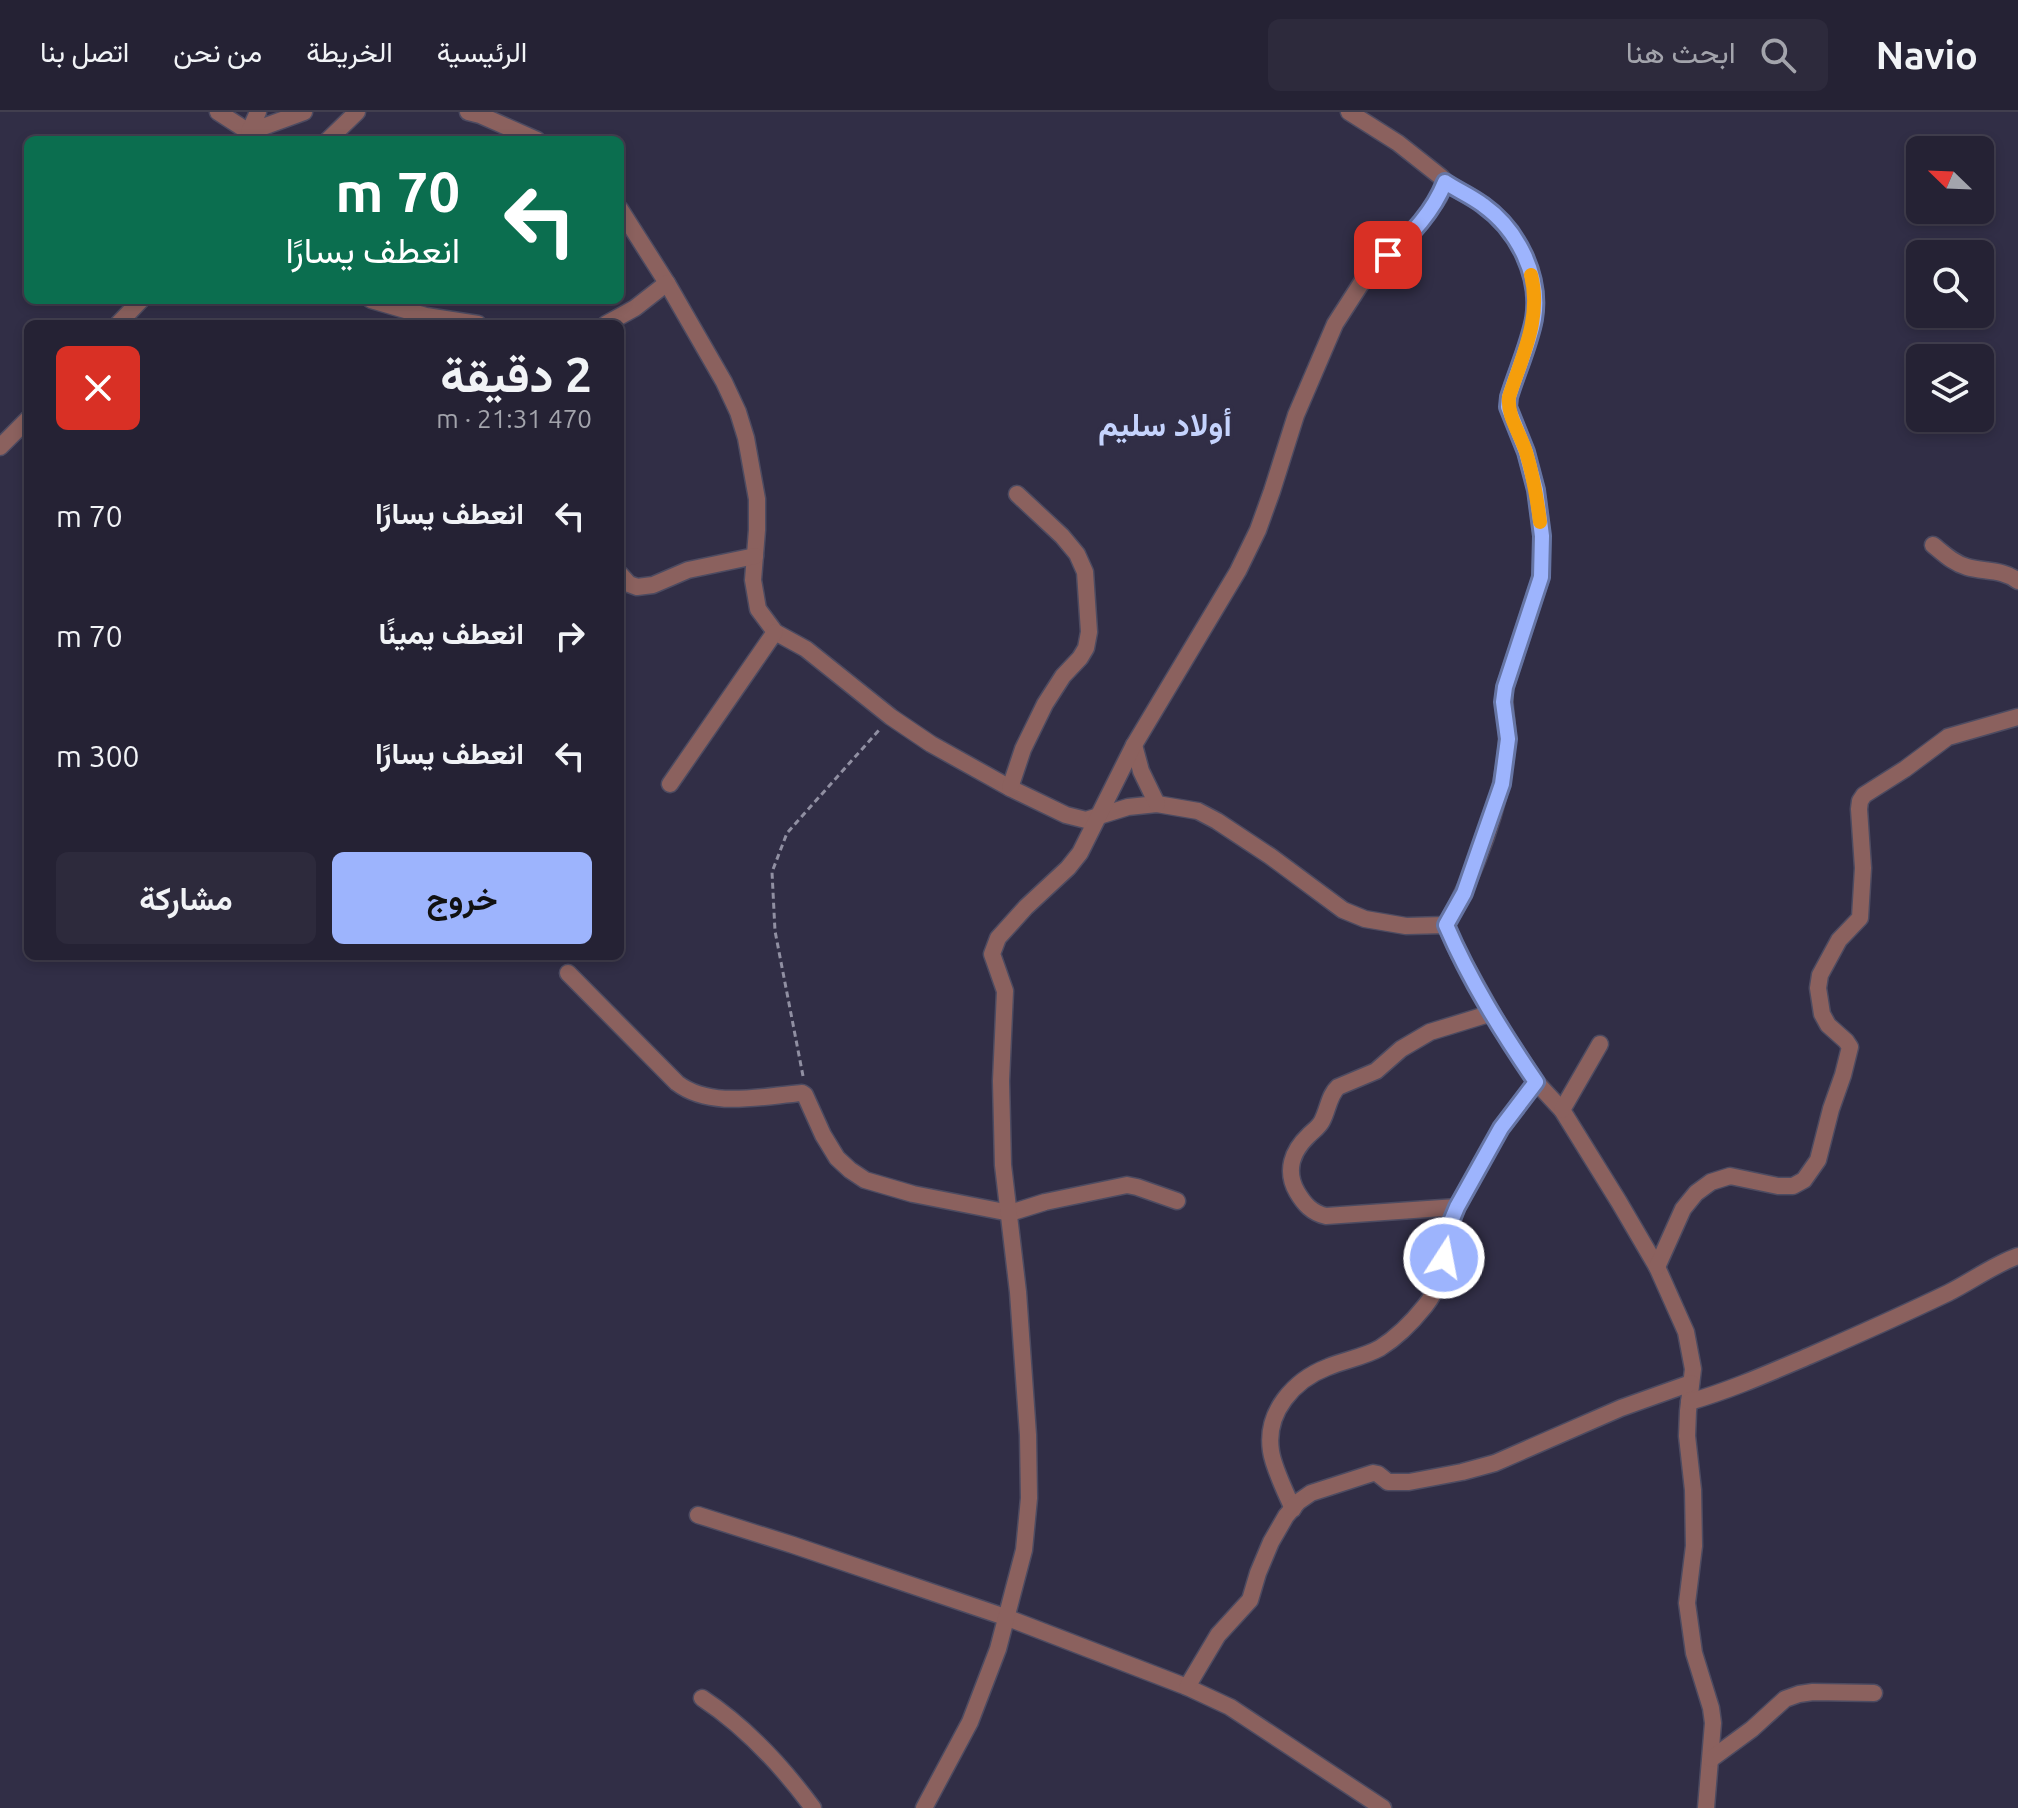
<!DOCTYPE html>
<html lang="ar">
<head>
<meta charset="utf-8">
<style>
	:root { --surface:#252234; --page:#2d2a3c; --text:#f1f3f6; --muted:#a3a4ac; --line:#423f4f; --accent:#9db4fd }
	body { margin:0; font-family:Ubuntu,Vazirmatn,sans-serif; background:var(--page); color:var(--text); direction:rtl; height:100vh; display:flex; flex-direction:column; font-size:30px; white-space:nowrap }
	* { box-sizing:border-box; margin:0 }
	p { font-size:26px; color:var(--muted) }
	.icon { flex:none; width:44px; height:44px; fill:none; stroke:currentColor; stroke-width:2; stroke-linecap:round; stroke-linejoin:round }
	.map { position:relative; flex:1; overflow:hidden; direction:ltr }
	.panel { position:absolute; left:24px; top:208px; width:600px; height:640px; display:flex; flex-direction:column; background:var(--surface); border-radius:12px; box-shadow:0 4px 12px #0003,0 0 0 2px var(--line); direction:rtl }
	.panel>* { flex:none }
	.guide { position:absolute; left:24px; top:24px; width:600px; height:168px; border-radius:12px; box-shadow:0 4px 12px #0003,0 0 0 2px var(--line); direction:rtl; background:#0b6e4f; color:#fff; overflow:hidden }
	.needle { width:52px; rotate:293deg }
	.controls { position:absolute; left:1906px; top:24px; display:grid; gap:16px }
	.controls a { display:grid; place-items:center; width:88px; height:88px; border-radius:12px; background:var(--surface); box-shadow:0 4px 12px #0003,0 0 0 2px var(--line); font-size:40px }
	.pin { position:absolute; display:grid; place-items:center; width:68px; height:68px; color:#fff; margin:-34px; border-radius:16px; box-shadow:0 4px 12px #0006 }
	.me { position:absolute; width:88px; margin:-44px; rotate:11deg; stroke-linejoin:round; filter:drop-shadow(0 0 6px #0008) }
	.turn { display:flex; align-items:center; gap:28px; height:168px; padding:0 32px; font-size:36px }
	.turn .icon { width:104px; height:104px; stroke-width:2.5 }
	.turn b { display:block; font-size:56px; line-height:68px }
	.round { display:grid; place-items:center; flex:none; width:84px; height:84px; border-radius:12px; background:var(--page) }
	.headline { display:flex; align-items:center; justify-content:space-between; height:136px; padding:0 32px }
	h1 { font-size:48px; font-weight:700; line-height:60px }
	.button { display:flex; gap:16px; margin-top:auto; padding:16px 32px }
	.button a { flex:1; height:92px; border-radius:12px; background:var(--accent); color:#111; font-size:32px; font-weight:700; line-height:92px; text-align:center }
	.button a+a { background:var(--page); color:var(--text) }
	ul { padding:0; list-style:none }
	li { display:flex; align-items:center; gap:24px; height:120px; padding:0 32px }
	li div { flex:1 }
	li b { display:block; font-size:30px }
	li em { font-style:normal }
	header { display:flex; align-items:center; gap:48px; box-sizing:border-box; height:112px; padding:0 40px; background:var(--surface); border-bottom:2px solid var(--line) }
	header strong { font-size:38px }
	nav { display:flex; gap:44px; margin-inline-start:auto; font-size:28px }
	.search { width:560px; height:72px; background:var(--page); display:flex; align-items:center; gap:20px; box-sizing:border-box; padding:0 28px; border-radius:12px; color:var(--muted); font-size:30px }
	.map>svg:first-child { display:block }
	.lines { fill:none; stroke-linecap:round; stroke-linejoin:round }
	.minor-casing { stroke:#4d4b61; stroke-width:19 }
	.path { stroke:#908fa2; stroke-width:3; stroke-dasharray:6 4; stroke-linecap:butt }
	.minor { stroke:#8b615e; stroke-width:16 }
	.route-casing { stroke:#6675a4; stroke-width:20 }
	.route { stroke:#9db4fd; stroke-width:14 }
	.slow { stroke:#f59e0b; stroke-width:14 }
	.labels { text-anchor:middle; stroke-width:8; stroke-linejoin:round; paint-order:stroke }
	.district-label { font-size:32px; font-weight:bold; fill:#c5d3fd; stroke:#312e46 }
</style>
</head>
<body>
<header>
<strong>Navio</strong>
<div class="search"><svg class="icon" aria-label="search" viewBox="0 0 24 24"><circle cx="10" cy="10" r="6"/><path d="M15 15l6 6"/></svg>ابحث هنا</div>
<nav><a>الرئيسية</a><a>الخريطة</a><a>من نحن</a><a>اتصل بنا</a></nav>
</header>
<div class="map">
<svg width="2018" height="1696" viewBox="0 0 2018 1696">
	<rect width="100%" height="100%" fill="#312e46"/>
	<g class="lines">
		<g class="minor-casing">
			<g id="minor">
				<path d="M218,0L249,20"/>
				<path d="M258,0L249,20L304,0"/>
				<path d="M468,0L480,3L537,28"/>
				<path d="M1349,0L1398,31L1441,65L1445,70C1457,78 1471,84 1483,93C1518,118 1541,164 1534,207C1529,233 1517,259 1509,285L1508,295L1526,340L1536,378L1542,424L1541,465L1505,575C1502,595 1509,611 1507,631C1503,690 1475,762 1446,813"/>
				<path d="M328,28L357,0"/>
				<path d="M620,97L667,171L724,270L738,300L746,326L757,387V418L753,468L758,497L775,520L806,537L891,605L931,632L1010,676L1066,703L1086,708L1128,695L1157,692L1198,699L1217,709L1270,744L1343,798L1365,807L1406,814L1446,813"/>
				<path d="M371,188L426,204L478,212"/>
				<path d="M118,212L141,188"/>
				<path d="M606,212L635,196L667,171"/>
				<path d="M0,335L28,307"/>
				<path d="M1933,433C1943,441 1953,451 1967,455C1984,460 2003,457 2018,469"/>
				<path d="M620,462L629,472L637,475L653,473L688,458L755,444"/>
				<path d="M1134,633L1141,659L1157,692"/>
				<path d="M670,672L775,520"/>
				<path d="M1010,676L1023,637L1045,592L1063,564L1080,546L1086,536L1089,520L1085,460L1077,442L1062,424L1017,382"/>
				<path d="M1446,813L1459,842L1500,915L1536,970L1562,998L1619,1090L1657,1155L1686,1220L1693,1257L1688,1299L1687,1324L1693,1378L1694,1434L1687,1491L1694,1541L1711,1596L1713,1611L1706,1696"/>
				<path d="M568,861L677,971C711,997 762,984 802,981L805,983L823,1023L837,1046L850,1058L865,1068L913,1082L1010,1101L1045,1090L1127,1073L1137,1075L1177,1089"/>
				<path d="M1562,998L1600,932"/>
				<path d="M1457,1095L1326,1104C1312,1101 1304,1092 1297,1080C1285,1059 1292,1039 1309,1023C1314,1018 1319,1015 1322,1009C1328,998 1329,983 1338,975L1376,959L1401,937L1430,920L1492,901"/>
				<path d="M1657,1155L1683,1097L1696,1081L1711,1070L1730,1064L1778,1074H1793L1804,1068L1818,1048L1831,997L1843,963L1850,935L1846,929L1828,913L1822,902L1818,876L1820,863L1839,828L1860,806L1863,756L1859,697L1860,689L1864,683L1905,657L1948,625L2018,605"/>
				<path d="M1689,1290C1731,1278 1769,1261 1809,1244C1855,1224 1902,1203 1948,1181C1972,1169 1993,1153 2018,1144"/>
				<path d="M1293,1397C1286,1381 1273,1355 1271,1339C1265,1300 1294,1268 1328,1255C1345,1248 1364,1245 1380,1236C1396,1226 1413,1209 1425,1194C1448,1166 1444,1127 1457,1095L1501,1016L1536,970"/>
				<path d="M698,1403L793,1433L1008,1506L1187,1575L1230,1595L1383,1696"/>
				<path d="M1187,1575L1218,1523L1250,1488L1258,1461L1271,1430L1286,1404L1298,1390L1311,1381L1373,1361L1378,1362L1388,1370H1409L1462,1360L1495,1351L1621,1296L1691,1271"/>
				<path d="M702,1586C746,1615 782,1654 813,1696"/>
				<path d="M1711,1647L1752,1617L1785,1587L1799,1582L1813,1580L1874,1581"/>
				<path d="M924,1696L970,1610L998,1537L1024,1438L1029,1386L1028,1323L1018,1180L1003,1053L1001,969L1005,879L992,842L998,826L1026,795L1068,756L1080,741L1134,633L1238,459L1258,418L1272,379L1296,303L1335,212L1364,167L1410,124L1427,102L1439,85L1445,70"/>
			</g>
		</g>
		<path class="path" d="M803,964L775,819L772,760L787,721L880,617"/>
		<use href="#minor" class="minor"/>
	</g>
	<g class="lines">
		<g class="route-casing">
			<path id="route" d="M1388,143C1412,122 1433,100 1445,70C1457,78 1471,84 1483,93C1518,118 1541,164 1534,207C1529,233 1517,259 1509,285L1508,295L1526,340L1536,378L1542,424L1541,465L1505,575L1503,590L1508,627L1502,672L1464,781L1446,813C1470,869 1502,920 1536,970L1501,1016L1457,1095L1452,1107L1444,1146"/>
		</g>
		<use href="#route" class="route"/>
		<path class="slow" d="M1531,163C1542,206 1522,244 1509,285C1507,304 1520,321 1526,340C1533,363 1537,386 1540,410"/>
	</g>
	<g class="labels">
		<g class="district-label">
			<text x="1165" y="324">أولاد سليم</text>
		</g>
	</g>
</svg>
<div class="controls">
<a><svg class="needle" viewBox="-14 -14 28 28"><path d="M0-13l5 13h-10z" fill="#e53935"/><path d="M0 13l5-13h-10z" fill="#a3a4ac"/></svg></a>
<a><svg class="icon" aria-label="search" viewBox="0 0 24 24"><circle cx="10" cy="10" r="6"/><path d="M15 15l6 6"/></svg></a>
<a><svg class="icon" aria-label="layers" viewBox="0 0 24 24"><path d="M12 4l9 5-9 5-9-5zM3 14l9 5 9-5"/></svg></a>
</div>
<div class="pin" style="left:1388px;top:143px;background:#d93025"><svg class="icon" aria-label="arrive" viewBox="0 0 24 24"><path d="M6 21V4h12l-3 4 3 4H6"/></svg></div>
<svg class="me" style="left:1444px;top:1146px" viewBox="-20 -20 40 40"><circle r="17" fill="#9db4fd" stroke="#fff" stroke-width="3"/><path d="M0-11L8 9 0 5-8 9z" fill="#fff"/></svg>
<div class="guide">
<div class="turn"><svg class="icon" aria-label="left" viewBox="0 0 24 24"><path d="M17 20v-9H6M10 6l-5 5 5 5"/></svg><div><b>70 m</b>انعطف يسارًا</div></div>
</div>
<section class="panel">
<div class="headline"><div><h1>2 دقيقة</h1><p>470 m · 21:31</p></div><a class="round" style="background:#d93025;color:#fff"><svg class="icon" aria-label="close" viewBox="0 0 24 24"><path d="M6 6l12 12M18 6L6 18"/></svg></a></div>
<ul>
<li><svg class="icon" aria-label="left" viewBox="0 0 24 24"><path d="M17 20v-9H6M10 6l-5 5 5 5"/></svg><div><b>انعطف يسارًا</b></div><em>70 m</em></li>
<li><svg class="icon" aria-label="right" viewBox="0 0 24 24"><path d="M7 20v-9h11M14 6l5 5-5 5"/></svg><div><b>انعطف يمينًا</b></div><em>70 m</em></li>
<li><svg class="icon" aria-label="left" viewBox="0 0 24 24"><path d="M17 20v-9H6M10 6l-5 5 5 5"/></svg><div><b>انعطف يسارًا</b></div><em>300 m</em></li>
</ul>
<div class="button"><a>خروج</a><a>مشاركة</a></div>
</section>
</div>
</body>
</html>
